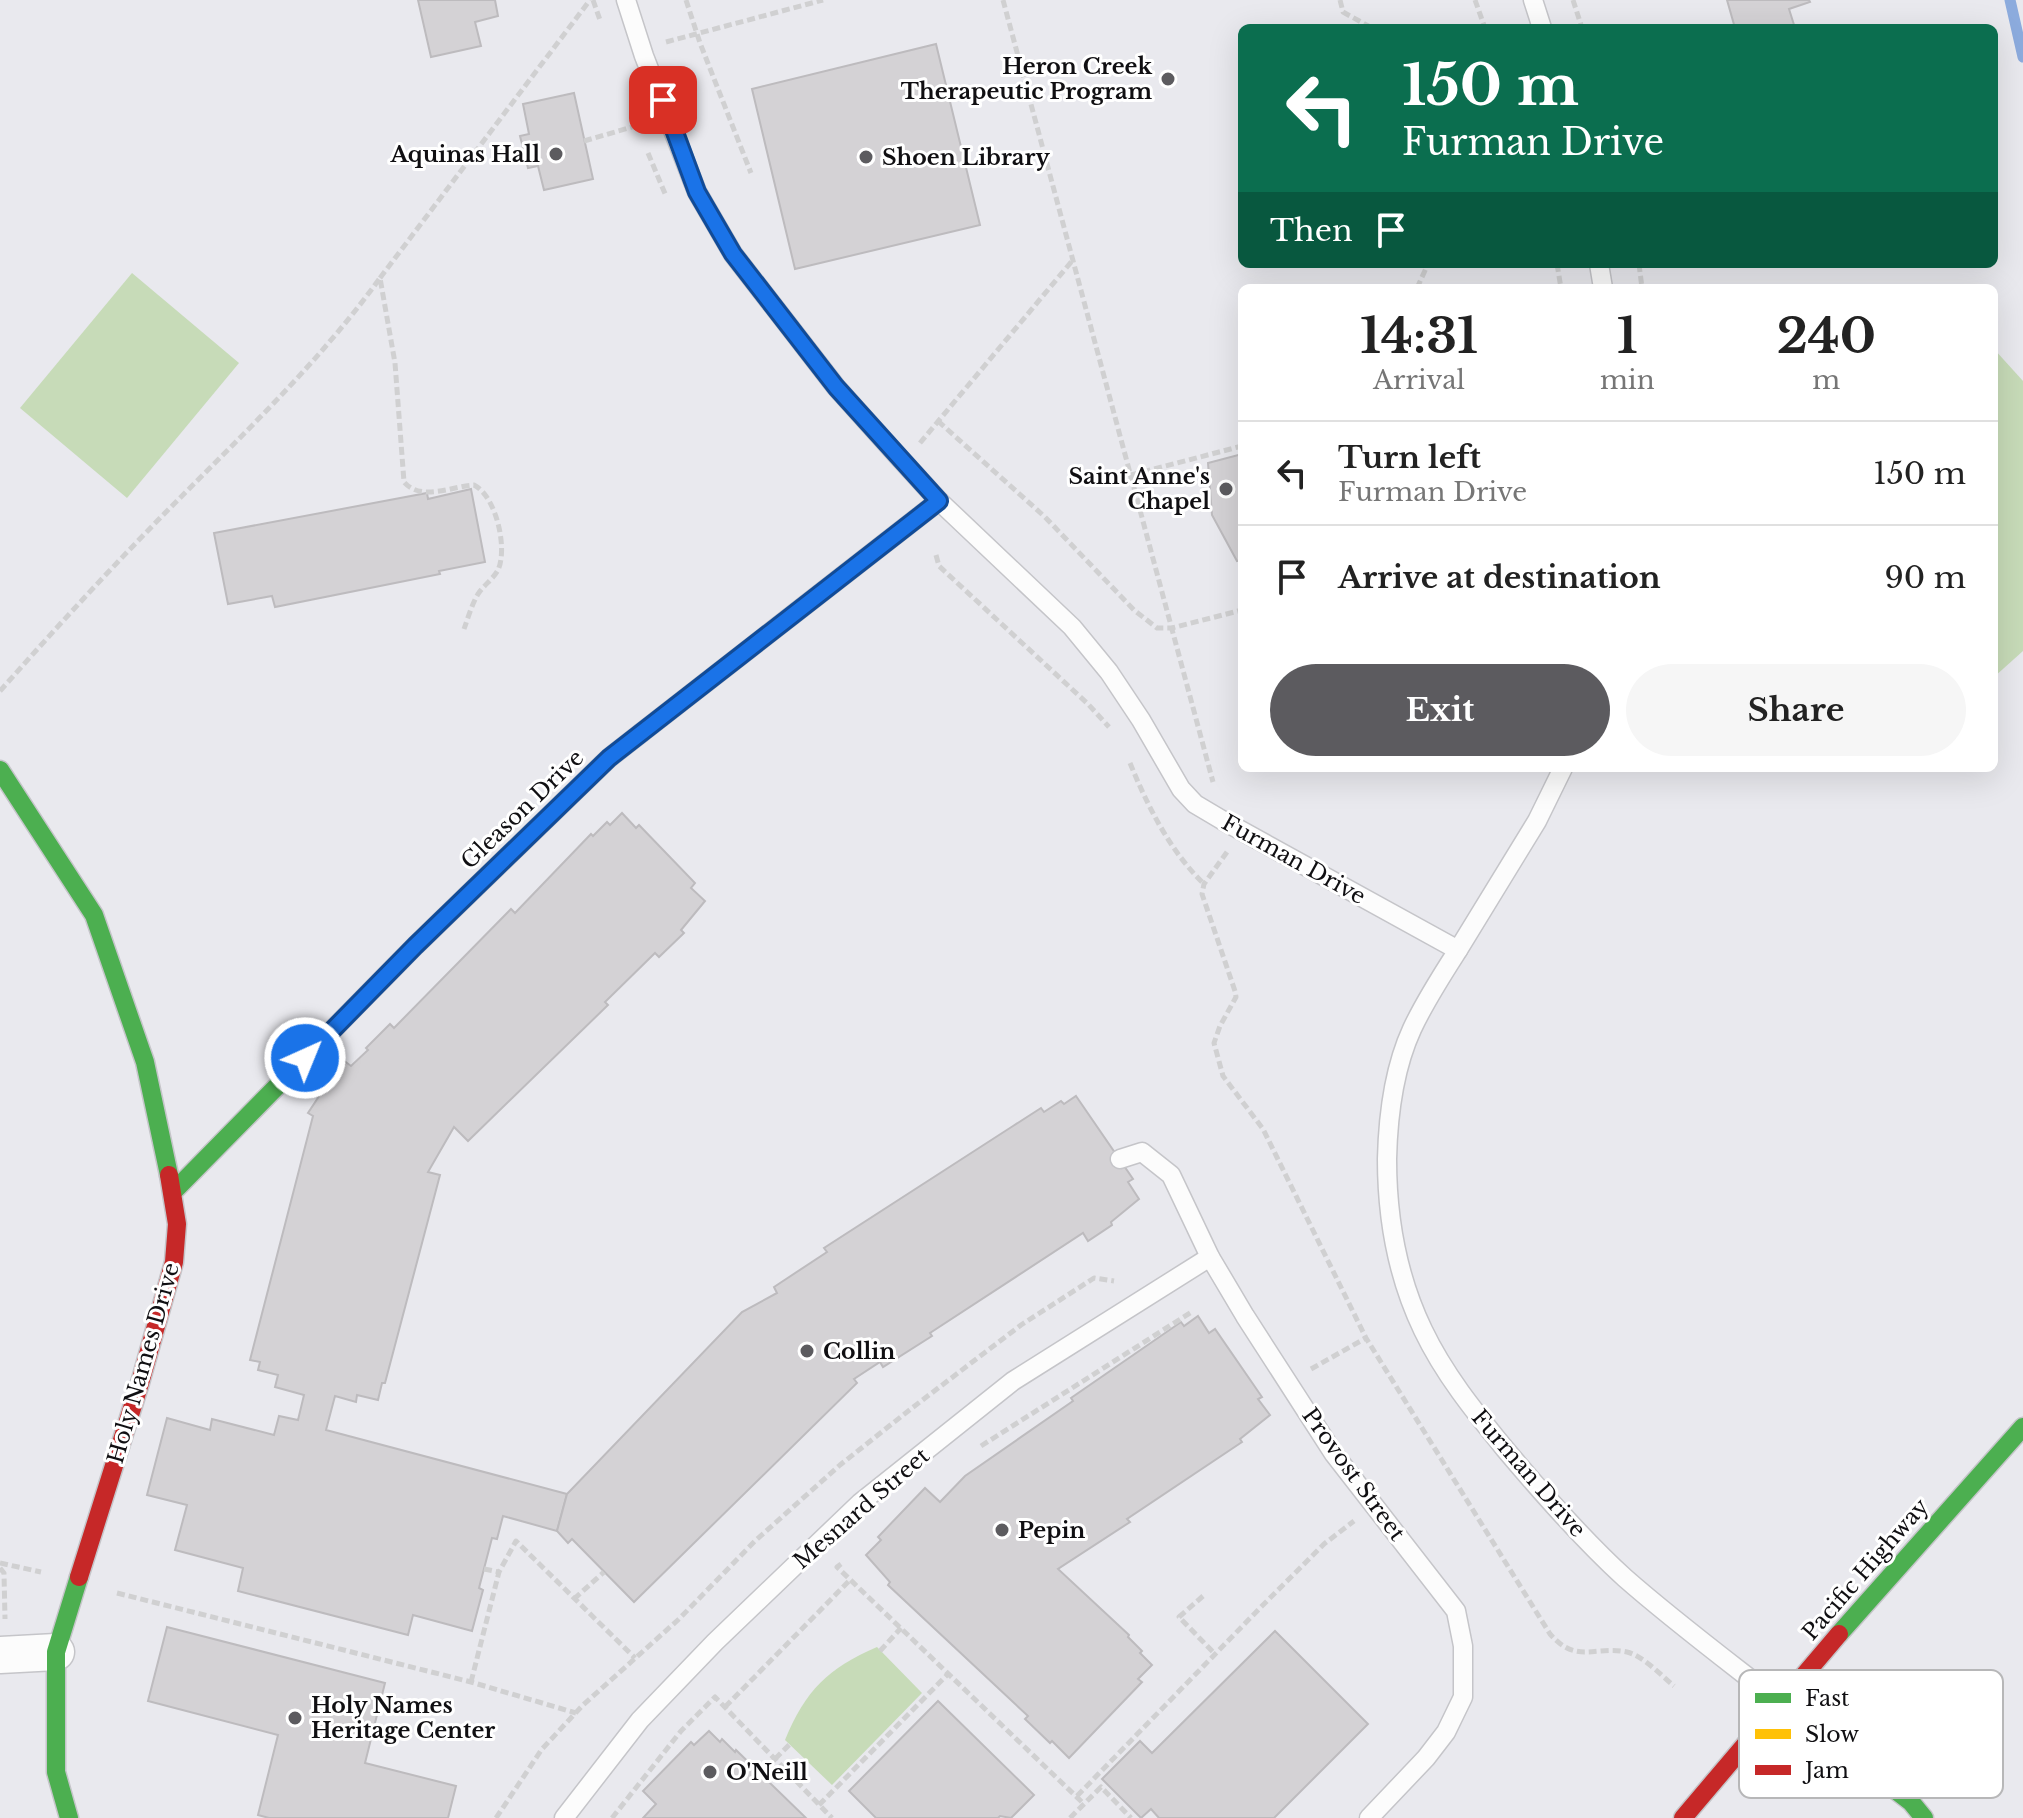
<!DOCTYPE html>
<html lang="en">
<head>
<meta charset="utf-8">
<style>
	:root { --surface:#fff; --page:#f6f6f6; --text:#222; --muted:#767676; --line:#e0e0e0; --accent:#5c5b5f }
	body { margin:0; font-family:"Libre Baskerville",serif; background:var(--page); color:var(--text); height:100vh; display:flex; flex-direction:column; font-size:30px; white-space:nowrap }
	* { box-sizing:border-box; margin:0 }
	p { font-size:26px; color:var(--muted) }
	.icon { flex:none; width:44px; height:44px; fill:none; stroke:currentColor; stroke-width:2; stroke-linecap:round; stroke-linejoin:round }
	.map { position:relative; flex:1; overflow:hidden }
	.side { position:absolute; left:1238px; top:284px; width:760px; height:488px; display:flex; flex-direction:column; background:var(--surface); border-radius:12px; box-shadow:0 8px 32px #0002 }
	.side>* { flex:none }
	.hud { position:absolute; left:1238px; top:24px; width:760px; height:244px; border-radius:12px; box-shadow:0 8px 32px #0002; background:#0b6e4f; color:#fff; overflow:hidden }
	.pin { position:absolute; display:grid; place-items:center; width:68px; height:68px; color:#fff; margin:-34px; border-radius:16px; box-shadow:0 4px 12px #0006 }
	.me { position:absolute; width:88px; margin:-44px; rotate:44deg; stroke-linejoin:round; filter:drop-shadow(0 0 6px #0008) }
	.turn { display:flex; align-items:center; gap:28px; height:168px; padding:0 32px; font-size:36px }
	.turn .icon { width:104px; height:104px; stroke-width:2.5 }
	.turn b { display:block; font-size:56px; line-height:68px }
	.then { display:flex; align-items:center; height:76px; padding:0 32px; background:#0003; gap:16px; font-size:30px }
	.eta { display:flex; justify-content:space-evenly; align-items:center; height:136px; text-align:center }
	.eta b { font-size:48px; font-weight:700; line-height:56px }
	.button { display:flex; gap:16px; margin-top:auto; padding:16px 32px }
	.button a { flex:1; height:92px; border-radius:48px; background:var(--accent); color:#fff; font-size:32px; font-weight:700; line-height:92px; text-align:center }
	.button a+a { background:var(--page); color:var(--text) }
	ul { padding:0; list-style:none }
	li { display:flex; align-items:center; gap:24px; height:104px; padding:0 32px; border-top:2px solid var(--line) }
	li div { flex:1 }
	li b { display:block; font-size:30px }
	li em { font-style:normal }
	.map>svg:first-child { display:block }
	.green { fill:#c7dbb8 }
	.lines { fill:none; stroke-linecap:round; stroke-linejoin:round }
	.stream { stroke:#8cabdd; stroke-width:11 }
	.building { fill:#d4d2d5; stroke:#bdbbbe; stroke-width:2 }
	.lane-casing { stroke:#c5c5c9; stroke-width:21 }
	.street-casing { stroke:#c5c5c9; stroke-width:39 }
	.fast-casing { stroke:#c5c5c9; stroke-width:21 }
	.slow-casing { stroke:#c5c5c9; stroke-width:21 }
	.jam-casing { stroke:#c5c5c9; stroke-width:21 }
	.path { stroke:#d0d0d1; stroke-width:5; stroke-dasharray:8 4; stroke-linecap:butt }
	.lane { stroke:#fcfcfc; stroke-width:18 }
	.street { stroke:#fcfcfc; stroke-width:36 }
	.fast { stroke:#4caf50; stroke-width:18 }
	.slow { stroke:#ffc107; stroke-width:18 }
	.jam { stroke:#c62828; stroke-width:18 }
	.route-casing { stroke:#114b97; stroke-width:20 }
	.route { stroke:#1a73e8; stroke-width:14 }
	.poi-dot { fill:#5c5b5f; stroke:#fff; stroke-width:3 }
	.labels { text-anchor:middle; stroke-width:6; stroke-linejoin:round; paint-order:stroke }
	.poi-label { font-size:22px; font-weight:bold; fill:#100f12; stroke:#fff; text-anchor:start }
	.street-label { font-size:22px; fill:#100f12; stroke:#fff }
	.key { fill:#fff; stroke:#b7b7b8; stroke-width:2 }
	.key-label { font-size:22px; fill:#100f12 }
</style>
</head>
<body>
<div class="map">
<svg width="2023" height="1818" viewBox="0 0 2023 1818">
	<rect width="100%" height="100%" fill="#e9e9ee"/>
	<g class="green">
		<path d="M132,273L239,363L127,498L20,408Z"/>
		<path d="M1994,349L2023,381V651L1994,677Z"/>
		<path d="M877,1647L922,1693L832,1785L785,1740C805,1691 828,1668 877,1647Z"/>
	</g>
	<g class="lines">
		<path class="stream" d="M2010,0L2023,57"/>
	</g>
	<g class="building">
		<path d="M418,0H495L498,16L475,22L481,46L431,57Z"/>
		<path d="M1727,0H1809L1810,2L1789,9L1795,28H1735Z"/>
		<path d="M936,44L980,225L795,269L752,89Z"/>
		<path d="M574,93L593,179L544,190L538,166L528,168L520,136L529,134L523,104Z"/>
		<path d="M1242,454V560L1237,561L1212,515L1208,463Z"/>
		<path d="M471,489L485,562L439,571L440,574L275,607L272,596L228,604L214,533L427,493L428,499Z"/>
		<path d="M622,813L636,828L639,825L695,883L691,888L705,901L681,930L684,933L659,957L655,953L605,1002L608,1005L468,1141L454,1127L428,1172L440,1175L385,1383H382L378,1400L357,1395L356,1402L335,1396L326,1430L567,1494L557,1531L503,1516L497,1539L492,1538L479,1588L483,1590L472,1631L413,1615L408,1635L238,1591L243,1568L175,1550L187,1505L147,1495L167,1418L210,1430L212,1419L274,1435L279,1416L298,1420L304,1395L275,1387L278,1375L258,1370L260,1362L250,1360L313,1116L308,1113L343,1060L351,1066L368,1050L366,1048L390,1024L394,1028L511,909L515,913L591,834L593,836L607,822L610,825Z"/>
		<path d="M1076,1096L1133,1179L1128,1182L1139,1199L1111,1222L1112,1225L1088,1241L1083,1233L930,1333L932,1336L883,1367L880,1362L854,1379L857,1383L634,1602L572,1539L568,1543L557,1531L567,1494L742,1312L777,1293L774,1287L827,1252L824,1248L1013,1126L1041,1108L1044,1112L1061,1101L1064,1104Z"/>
		<path d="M1198,1316L1209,1333L1215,1329L1262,1397L1258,1399L1270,1415L1240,1439L1242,1442L1127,1519L1130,1522L1058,1569L1129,1635L1128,1637L1142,1651L1140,1653L1152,1665L1138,1679L1142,1682L1069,1758L1052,1741L1050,1743L1025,1719L1028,1716L888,1585L890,1582L866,1555L881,1540L878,1537L925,1488L940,1502L965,1476L1073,1401L1071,1398L1181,1322L1184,1326Z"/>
		<path d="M167,1627L385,1683L365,1763L456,1786L448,1818H269L258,1815L278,1735L148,1701Z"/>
		<path d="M1275,1631L1368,1724L1274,1818H1159L1151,1809L1141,1818L1102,1779L1140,1741L1152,1753Z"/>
		<path d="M938,1701L1034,1795L1011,1818L1000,1816L998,1818H876L849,1791Z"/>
		<path d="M709,1731L720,1742L722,1739L735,1752L736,1750L806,1818H643L656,1804L643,1791L691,1742L694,1745Z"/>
	</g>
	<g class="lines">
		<g class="lane-casing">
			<g id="lane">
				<path d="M626,0L644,56L697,192L733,254L836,387L897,455L939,501L1072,627L1109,672L1141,720L1181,789L1195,804L1222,820L1458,950C1442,975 1425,1001 1412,1029C1394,1068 1388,1116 1387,1159C1387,1218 1397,1276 1423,1330C1444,1374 1474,1411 1505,1449C1542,1493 1582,1539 1625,1578C1675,1622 1729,1662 1781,1703"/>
				<path d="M1533,0L1542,28"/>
				<path d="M1599,264L1603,288"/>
				<path d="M1458,950L1537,821L1563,768"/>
				<path d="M1120,1159L1142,1152L1171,1175L1210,1257L1245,1316L1334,1454L1456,1611L1463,1646V1697L1446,1732L1426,1758L1369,1818"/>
				<path d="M564,1818L640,1720L715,1642L860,1503L1013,1381L1210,1257"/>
			</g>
		</g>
		<g class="street-casing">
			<path id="street" d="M0,1655L56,1652"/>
		</g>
		<g class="fast-casing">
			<g id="fast">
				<path d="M0,770L94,915L145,1062L169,1175"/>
				<path d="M173,1192L415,946L609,758L641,733"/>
				<path d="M1839,1634L2023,1427"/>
				<path d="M1782,1703L1911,1802L1924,1818"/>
				<path d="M69,1818L56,1772V1652L79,1577"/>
			</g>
		</g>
		<g class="slow-casing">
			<path id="slow" d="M641,733L939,501"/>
		</g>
		<g class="jam-casing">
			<g id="jam">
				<path d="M79,1577L140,1383L174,1262L177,1224L169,1175"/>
				<path d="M1683,1818L1839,1634"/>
			</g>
		</g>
		<g class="path">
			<path d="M593,0L600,20"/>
			<path d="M686,0L700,43L751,173"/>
			<path d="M1003,0L1213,782"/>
			<path d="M1340,0L1343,12L1372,28"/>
			<path d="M1475,0L1485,28"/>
			<path d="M1573,0L1582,28"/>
			<path d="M666,42L823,0"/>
			<path d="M584,141L639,125"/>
			<path d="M648,153L666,196"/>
			<path d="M1557,264L1561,288"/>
			<path d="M1639,264L1642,288"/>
			<path d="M380,278L590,0"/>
			<path d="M1417,288L1428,264"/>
			<path d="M938,421L1045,517L1134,610L1157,628H1172L1242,610"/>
			<path d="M920,443L1072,261"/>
			<path d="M1131,475L1242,446"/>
			<path d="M936,555L939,566L1088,704L1109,727"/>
			<path d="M0,691C54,630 109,570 166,512C240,437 318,364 380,278L395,363L404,482C421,502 453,486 474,485C496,496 508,548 498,570C493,579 484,585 478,594C472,604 468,618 464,629"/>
			<path d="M1130,763C1148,807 1170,851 1204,884"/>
			<path d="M1227,852L1204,884L1202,894L1235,991L1236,997L1220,1026L1214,1043L1223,1076L1263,1129L1366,1338L1550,1634C1577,1665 1595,1645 1627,1652C1643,1656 1661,1675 1674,1686"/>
			<path d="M1311,1369L1366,1338"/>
			<path d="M981,1446L1193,1311"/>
			<path d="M0,1563L41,1572"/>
			<path d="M841,1564L837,1567L1084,1804"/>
			<path d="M0,1568L4,1573L5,1619"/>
			<path d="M484,1569L499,1572"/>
			<path d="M117,1593L471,1682L576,1713"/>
			<path d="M1203,1596L1179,1617L1215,1654"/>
			<path d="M574,1599L604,1572"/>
			<path d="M880,1651L901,1628"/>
			<path d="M471,1682L499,1572L516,1541L635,1658"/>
			<path d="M725,1707L850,1580"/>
			<path d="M775,1759L790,1744"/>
			<path d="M1077,1796L1260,1608L1324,1544L1354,1521"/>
			<path d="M819,1805L948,1674"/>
			<path d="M496,1818L542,1749L583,1705L679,1619L755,1541L840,1465L912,1408L1021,1325L1094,1278L1114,1281"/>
			<path d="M612,1818L681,1731L715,1697L832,1818"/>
			<path d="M1070,1818L1101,1787L1131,1818"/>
		</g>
		<use href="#lane" class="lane"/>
		<use href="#street" class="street"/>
		<use href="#fast" class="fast"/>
		<use href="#slow" class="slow"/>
		<use href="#jam" class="jam"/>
	</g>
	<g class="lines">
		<g class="route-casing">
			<path id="route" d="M305,1058L415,946L609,758L939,501L836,387L733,254L697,192L663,100"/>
		</g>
		<use href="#route" class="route"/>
	</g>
	<g class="poi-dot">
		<circle cx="1168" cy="79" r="8"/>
		<circle cx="556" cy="154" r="8"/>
		<circle cx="866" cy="157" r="8"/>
		<circle cx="1226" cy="489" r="8"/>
		<circle cx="807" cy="1351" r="8"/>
		<circle cx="1002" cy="1530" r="8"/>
		<circle cx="295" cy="1718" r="8"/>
		<circle cx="710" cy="1772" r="8"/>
	</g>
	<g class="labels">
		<g class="poi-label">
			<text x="1152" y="74" text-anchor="end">Heron Creek<tspan x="1152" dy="25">Therapeutic Program</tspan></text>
			<text x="540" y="162" text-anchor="end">Aquinas Hall</text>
			<text x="882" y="165">Shoen Library</text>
			<text x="1210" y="484" text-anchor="end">Saint Anne's<tspan x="1210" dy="25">Chapel</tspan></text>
			<text x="823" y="1359">Collin</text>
			<text x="1018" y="1538">Pepin</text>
			<text x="311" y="1713">Holy Names<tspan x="311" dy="25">Heritage Center</tspan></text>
			<text x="726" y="1780">O'Neill</text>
		</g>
		<g class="street-label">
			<text transform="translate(522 809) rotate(-44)" y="8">Gleason Drive</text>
			<text transform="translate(1294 859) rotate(29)" y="8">Furman Drive</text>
			<text transform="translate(143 1363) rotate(-74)" y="8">Holy Names Drive</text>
			<text transform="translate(1529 1473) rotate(49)" y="8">Furman Drive</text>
			<text transform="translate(1354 1474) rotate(54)" y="8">Provost Street</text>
			<text transform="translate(861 1508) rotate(-41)" y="8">Mesnard Street</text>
			<text transform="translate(1865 1569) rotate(-49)" y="8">Pacific Highway</text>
		</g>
	</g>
	<rect x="1739" y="1670" width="264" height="128" rx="12" class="key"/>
	<rect x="1755" y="1693" width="36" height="10" fill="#4caf50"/>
	<rect x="1755" y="1729" width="36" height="10" fill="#ffc107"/>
	<rect x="1755" y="1765" width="36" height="10" fill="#c62828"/>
	<g class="key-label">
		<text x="1805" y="1706">Fast</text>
		<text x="1805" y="1742">Slow</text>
		<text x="1805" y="1778">Jam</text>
	</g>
</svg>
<div class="pin" style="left:663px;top:100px;background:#d93025"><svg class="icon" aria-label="arrive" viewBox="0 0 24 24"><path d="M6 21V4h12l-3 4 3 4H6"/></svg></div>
<svg class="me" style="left:305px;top:1058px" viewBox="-20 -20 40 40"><circle r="17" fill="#1a73e8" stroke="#fff" stroke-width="3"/><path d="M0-11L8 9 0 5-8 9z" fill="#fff"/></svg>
<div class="hud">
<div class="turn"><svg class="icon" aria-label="left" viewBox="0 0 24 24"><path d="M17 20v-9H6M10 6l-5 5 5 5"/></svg><div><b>150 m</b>Furman Drive</div></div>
<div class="then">Then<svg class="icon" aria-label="arrive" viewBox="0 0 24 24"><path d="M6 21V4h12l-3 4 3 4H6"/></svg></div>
</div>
<section class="side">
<div class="eta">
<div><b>14:31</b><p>Arrival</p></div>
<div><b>1</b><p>min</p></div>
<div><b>240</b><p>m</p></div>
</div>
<ul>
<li><svg class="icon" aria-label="left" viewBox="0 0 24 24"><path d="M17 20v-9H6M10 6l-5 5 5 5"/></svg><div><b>Turn left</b><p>Furman Drive</p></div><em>150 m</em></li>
<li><svg class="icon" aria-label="arrive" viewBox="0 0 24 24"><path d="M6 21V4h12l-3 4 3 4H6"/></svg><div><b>Arrive at destination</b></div><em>90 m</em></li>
</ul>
<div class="button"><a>Exit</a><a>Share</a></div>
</section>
</div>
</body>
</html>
